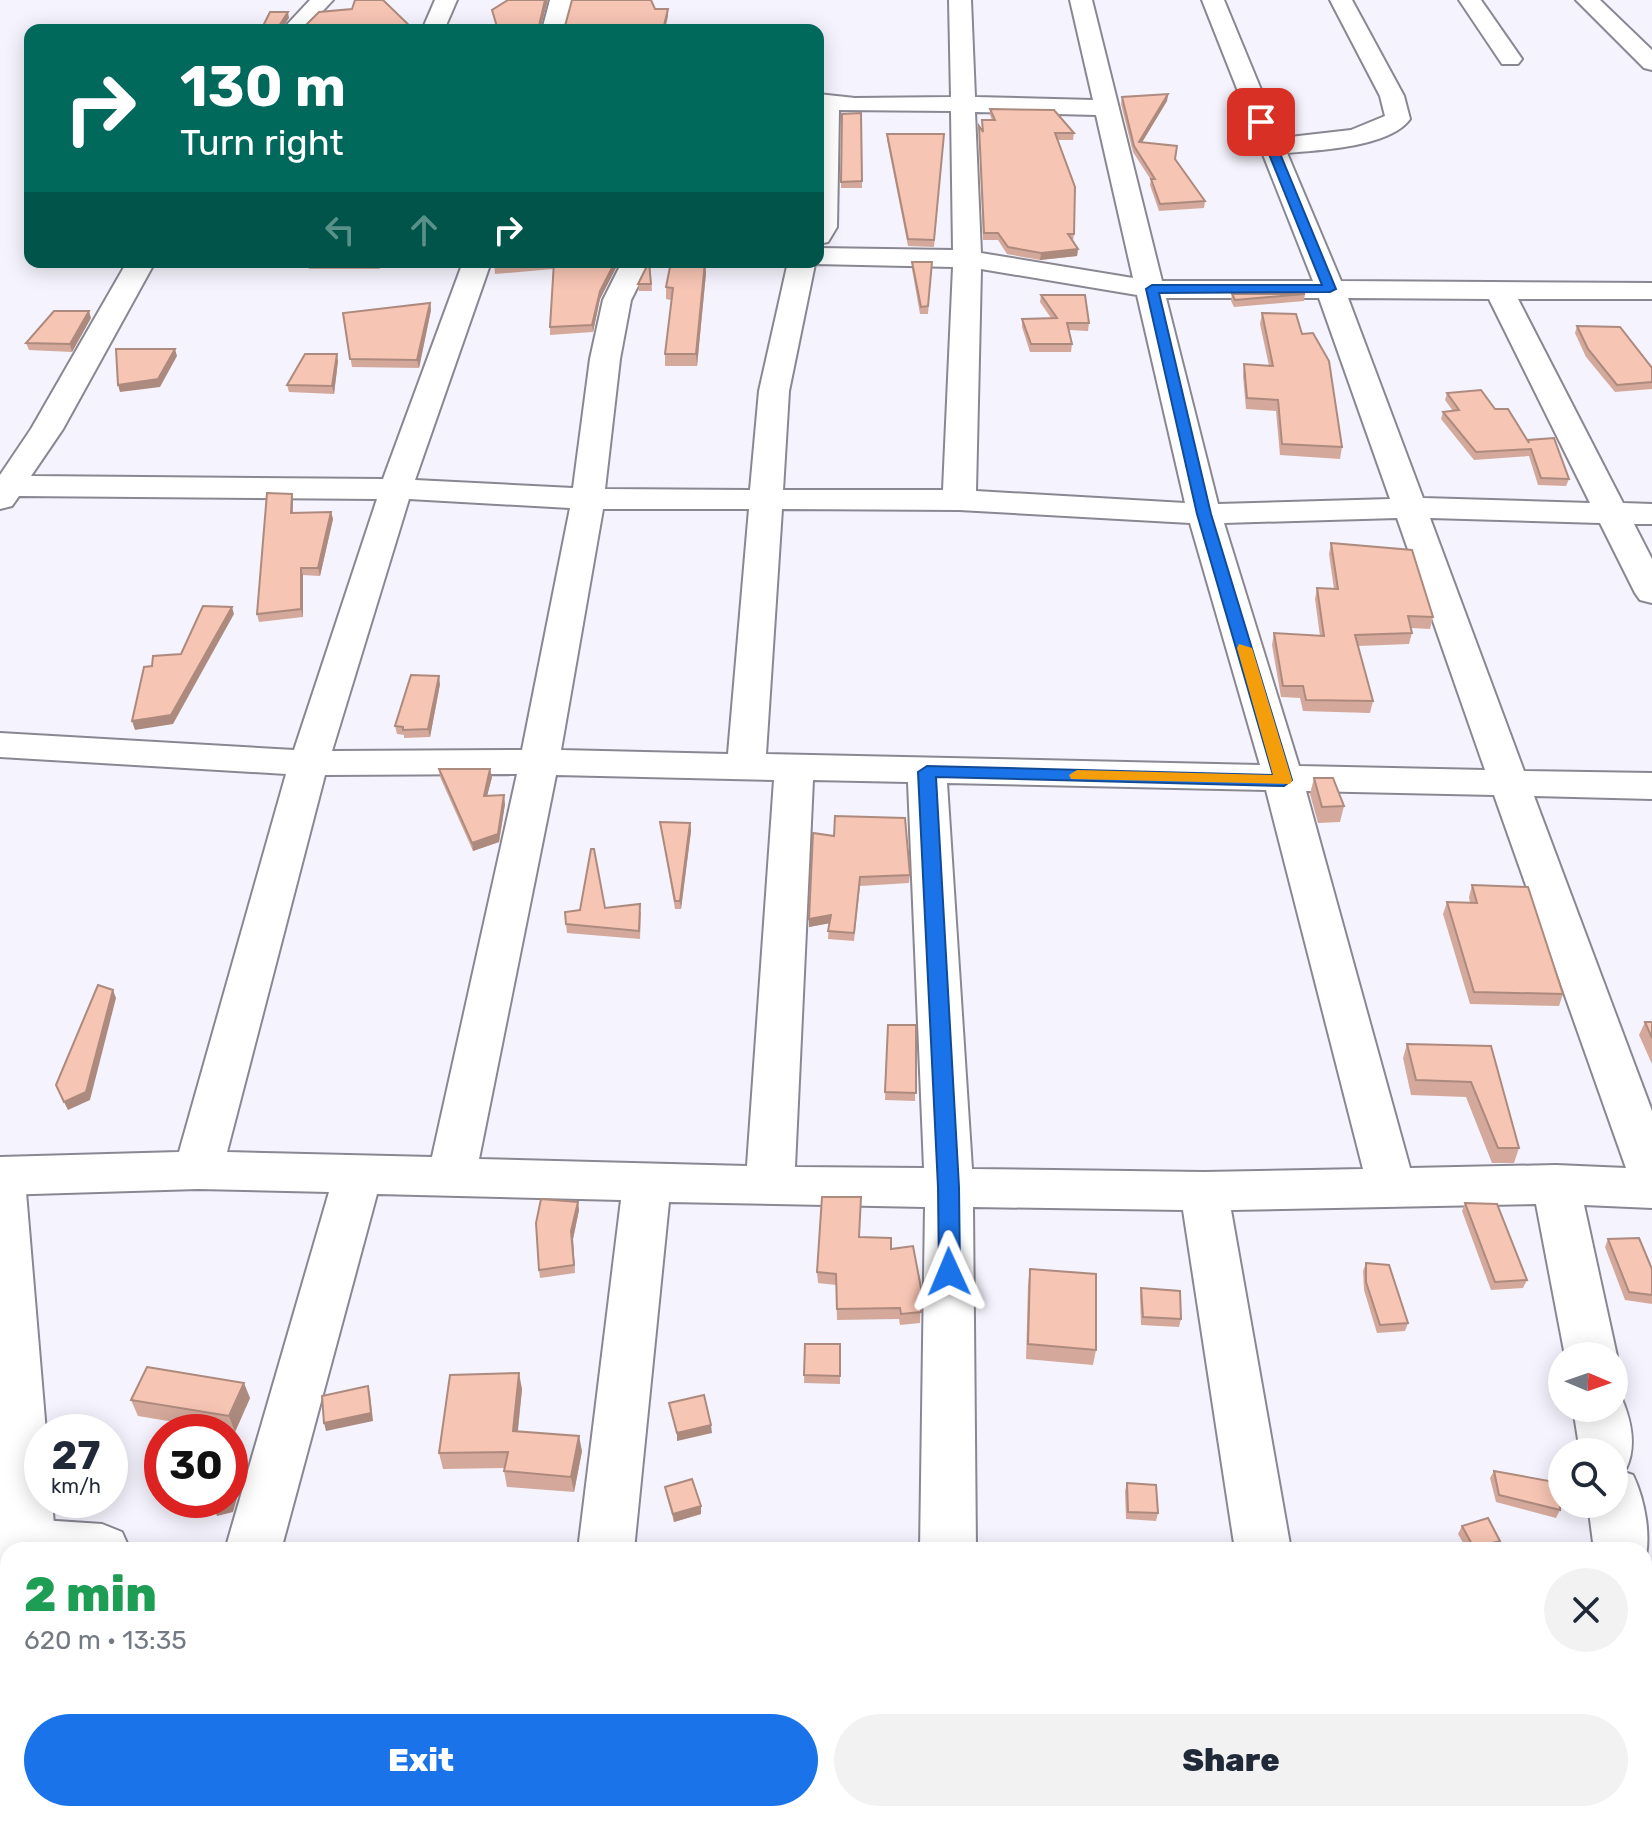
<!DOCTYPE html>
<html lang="en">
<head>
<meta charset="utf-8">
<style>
	:root { --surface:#fff; --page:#f2f2f3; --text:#1f2937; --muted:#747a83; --accent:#1a73e8 }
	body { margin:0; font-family:Rubik,sans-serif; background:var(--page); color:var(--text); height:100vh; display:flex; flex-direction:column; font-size:30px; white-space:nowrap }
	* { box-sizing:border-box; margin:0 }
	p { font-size:26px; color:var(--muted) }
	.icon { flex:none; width:44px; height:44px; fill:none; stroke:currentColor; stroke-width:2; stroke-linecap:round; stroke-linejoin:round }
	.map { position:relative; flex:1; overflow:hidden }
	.panel { position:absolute; left:0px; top:1542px; width:1652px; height:280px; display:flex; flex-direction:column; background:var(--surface); border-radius:24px 24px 0 0; box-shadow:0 4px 20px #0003 }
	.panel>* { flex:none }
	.top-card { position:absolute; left:24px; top:24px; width:800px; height:244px; border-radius:16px; box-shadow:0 4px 20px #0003; background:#00695c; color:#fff; overflow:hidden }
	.needle { width:52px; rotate:92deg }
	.fabs { position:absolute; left:1548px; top:1342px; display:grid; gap:16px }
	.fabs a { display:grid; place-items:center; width:80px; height:80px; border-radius:50%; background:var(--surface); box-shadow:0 4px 20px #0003; font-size:40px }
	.speed { position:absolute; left:24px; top:1414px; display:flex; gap:16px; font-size:40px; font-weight:700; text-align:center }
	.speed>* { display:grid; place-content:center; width:104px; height:104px; border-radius:50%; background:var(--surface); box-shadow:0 4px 20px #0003; line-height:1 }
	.speed small { font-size:20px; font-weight:400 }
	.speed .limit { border:12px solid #d22; background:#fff; color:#111 }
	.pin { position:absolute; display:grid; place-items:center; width:68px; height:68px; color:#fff; margin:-34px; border-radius:16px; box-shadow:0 4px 12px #0006 }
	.me { position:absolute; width:88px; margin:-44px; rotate:359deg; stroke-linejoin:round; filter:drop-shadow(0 0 6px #0008) }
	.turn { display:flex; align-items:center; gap:28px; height:168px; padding:0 24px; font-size:36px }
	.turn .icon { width:104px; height:104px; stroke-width:2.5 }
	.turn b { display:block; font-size:56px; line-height:68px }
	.lanes { display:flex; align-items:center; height:76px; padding:0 24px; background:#0003; justify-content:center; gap:40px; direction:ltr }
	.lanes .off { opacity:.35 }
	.round { display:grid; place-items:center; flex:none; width:84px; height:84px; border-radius:42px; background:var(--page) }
	.headline { display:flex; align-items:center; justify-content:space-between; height:136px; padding:0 24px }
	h1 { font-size:48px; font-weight:800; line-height:60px; color:#1e9e55 }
	.button { display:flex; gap:16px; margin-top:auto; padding:16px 24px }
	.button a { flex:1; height:92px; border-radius:48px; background:var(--accent); color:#fff; font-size:32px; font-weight:800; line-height:92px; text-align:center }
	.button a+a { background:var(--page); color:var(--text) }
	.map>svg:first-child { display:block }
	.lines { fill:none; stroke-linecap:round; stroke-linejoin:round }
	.minor-casing { stroke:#898792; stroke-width:4 }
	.major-casing { stroke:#898792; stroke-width:4 }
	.minor { fill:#fff; fill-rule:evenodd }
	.major { fill:#fff; fill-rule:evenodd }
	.wall { fill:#d4a99b }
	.shaded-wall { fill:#ad8a7e }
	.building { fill:#f7c5b4; stroke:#ad8a7e; stroke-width:2 }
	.route { fill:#1a73e8; stroke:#114b97; stroke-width:2 }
	.slow { fill:#f59e0b }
</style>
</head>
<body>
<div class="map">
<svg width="1652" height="1822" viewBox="0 0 1652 1822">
	<rect width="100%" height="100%" fill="#f5f3fd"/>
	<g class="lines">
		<g class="minor-casing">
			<g id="minor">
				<path d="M310,0H333L305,30H282Z"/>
				<path d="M435,0H457L444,30H422Z"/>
				<path d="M550,0H572L564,30H542Z"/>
				<path d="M949,0H971L975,97L1093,100L1070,0H1092L1162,281H1313L1202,0H1224L1281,138L1351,130L1385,116L1380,96L1330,0H1352L1404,96L1410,119C1390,147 1320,150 1287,153L1341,281L1652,283V299H1518L1623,503L1652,504V524H1634L1652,559V603L1640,600L1635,593L1600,523L1430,518L1524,771L1652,773V799L1534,796L1652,1111V1208L1584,1205L1617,1356L1614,1362V1356H1565L1536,1204L1231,1210L1291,1550H1235L1183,1210L973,1207L976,1550H920L925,1207L669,1202L634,1550H578L621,1200L377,1194L281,1550H225L329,1192L198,1189L0,1195V1157L179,1152L286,774L0,757V733L294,750L377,499L19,496L12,506L0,509V475L31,429L127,262H155L63,429L31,476L383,479L463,262H491L415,480L573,488L590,359L603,300L622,262H650L631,300L620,359L605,489L750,490L759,391L788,262H818V248L953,250L951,111L839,110L837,227L828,242L818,244V94L855,98L951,97ZM975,112L1096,115L1133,278L981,253ZM815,264L953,267L943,490H783L789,391ZM981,269L1137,295L1185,503L976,491ZM1166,298H1319L1390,499L1218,504ZM1348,298L1489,299L1590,503L1423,498ZM409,499L570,508L522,750L332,751ZM603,509H749L728,754L561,750ZM782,509L959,510L1190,523L1260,765L766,754ZM1397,518L1485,770L1299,766L1224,523ZM517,774L432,1157L227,1152L325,775ZM556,775L774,780L747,1166L479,1159ZM813,780L908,782L924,1168L795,1167ZM947,783L1266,790L1363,1169L1204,1172L972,1169ZM1306,791L1494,795L1626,1168L1556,1165L1410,1168Z"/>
				<path d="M1459,0H1481L1522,59L1518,64H1502Z"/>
				<path d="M1576,0H1600L1652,50V70L1644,68Z"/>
				<path d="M1614,1390L1619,1392C1630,1416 1638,1444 1626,1469L1621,1471L1633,1475C1645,1500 1652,1538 1644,1564V1550H1594L1588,1504H1614V1452H1580L1573,1408H1614Z"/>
				<path d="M26,1519L102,1524L122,1532L130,1550H8V1573L0,1570V1529Z"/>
				<path d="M1644,1570L1652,1571V1625L1644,1624Z"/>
				<path d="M1644,1642L1652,1646V1741L1644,1737Z"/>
				<path d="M535,1814H597L596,1822H534Z"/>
				<path d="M916,1814H978L977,1822H915Z"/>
				<path d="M1262,1814H1324L1325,1822H1263Z"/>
			</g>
		</g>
		<g class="major-casing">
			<g id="major">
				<path d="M0,1160L18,1166L25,1180L46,1432H42V1500H52L56,1550H8V1570L0,1555Z"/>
				<path d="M8,1814H72L73,1822H7Z"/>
			</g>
		</g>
		<use href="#minor" class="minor"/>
		<use href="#major" class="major"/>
	</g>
	<g class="wall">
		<path d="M1168,94L1167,101L1142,142L1175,160L1205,201L1204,208L1159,211L1150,185L1151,180L1133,152L1121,104L1122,97Z"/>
		<path d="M990,109L1074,133L1073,140H1057L1074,234L1073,241L1078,249L1077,256L1040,260L1007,254L998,240H983L979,133V126L982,130V120H992L990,115Z"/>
		<path d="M861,113L862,188H841L842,114Z"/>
		<path d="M887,134H944L934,247L908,246L887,140Z"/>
		<path d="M305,262H384L379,269H309Z"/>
		<path d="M494,262H619L600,299L593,332L550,335V327L553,269L495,274Z"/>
		<path d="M650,262L652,291H639L638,284Z"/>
		<path d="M912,262H932L928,314H920L912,269Z"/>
		<path d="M706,273L697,366H665V354L671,300L666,299V287Z"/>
		<path d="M1232,294H1305L1304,301L1234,307L1231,301Z"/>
		<path d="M1041,295L1089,323L1088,331L1069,330L1072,344L1071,352H1030L1022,327V319L1051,318L1040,302Z"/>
		<path d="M430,303L431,310L419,368L352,367L343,313Z"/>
		<path d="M1262,313L1302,334L1342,447L1340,459L1280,455L1276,411L1246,409L1243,376L1244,364L1269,366L1260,324Z"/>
		<path d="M91,318L72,352L29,350L26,343Z"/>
		<path d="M1577,326L1652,368V389L1615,392L1586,357L1575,333Z"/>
		<path d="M338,361L334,394L289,392L287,385Z"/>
		<path d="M1447,393L1495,409L1569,479L1566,486L1538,485L1529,456L1474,460L1441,419L1443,412L1453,411L1445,400Z"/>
		<path d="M292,494L293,501V513L331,512L333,519L320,576L303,575V617L259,622L257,614Z"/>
		<path d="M1331,543L1433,617L1430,629L1411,628L1412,633L1409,644L1358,646L1373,701L1370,713L1303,711L1300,698L1281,697L1272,645L1274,633L1320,636L1315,599L1317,588L1334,589L1329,554Z"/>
		<path d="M440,684L430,737L404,738V735L397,734L395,726Z"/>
		<path d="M439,769L492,777L487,796L505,804L499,842L473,851L440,777Z"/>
		<path d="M1314,778L1344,806L1340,822L1318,823L1310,794Z"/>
		<path d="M660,822L690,823L691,831L681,909H675Z"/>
		<path d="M813,833L910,875L909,883L860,886L854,941L828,939L829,923L809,927Z"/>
		<path d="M1472,885L1563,994L1559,1006L1470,1004L1443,914L1447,902L1470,903L1469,897Z"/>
		<path d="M605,908L641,912L640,939L567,933L566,924Z"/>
		<path d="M1645,1022H1652V1064L1639,1035Z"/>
		<path d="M888,1025H916L915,1101L885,1100Z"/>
		<path d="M1407,1044L1491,1046L1519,1148L1514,1163H1492L1466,1097L1411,1095L1403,1058Z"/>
		<path d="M578,1202L579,1210L573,1239L575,1273L540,1278L539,1270Z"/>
		<path d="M1465,1203L1527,1280L1523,1288L1491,1290L1462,1211Z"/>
		<path d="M860,1237L891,1249L921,1288L920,1323L900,1325L899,1319L837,1320L836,1285L818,1283L817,1272Z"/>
		<path d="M1608,1239L1652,1269V1304L1625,1300L1605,1247Z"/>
		<path d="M1366,1263L1408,1323L1405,1331L1377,1333L1364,1290L1363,1271Z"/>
		<path d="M1030,1269L1096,1350L1093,1365L1026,1359L1028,1285Z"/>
		<path d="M1141,1288L1181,1319L1179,1327L1141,1325L1140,1296Z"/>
		<path d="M805,1344H840V1384L804,1383Z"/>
		<path d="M522,1389L518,1431L582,1451L574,1492L507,1487L504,1471L505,1468L443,1469L439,1453Z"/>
		<path d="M250,1398L235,1432L138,1416L131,1400Z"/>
		<path d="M1494,1471L1560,1510L1556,1518L1496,1502L1490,1478Z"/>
		<path d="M1127,1483L1158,1513L1156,1521L1126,1519L1125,1491Z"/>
		<path d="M665,1487L701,1514L674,1522L666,1494Z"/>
		<path d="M1462,1526L1496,1549L1492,1550H1467L1458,1534Z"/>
		<path d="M1583,1814H1644L1648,1822H1579V1820Z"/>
	</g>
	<g class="shaded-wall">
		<path d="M545,0H548L540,30L539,26Z"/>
		<path d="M668,9V16L665,30H663Z"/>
		<path d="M288,12L289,18L281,30L279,26Z"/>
		<path d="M1168,94L1167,101L1138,149L1139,142Z"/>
		<path d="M1078,249L1077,256L1040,260L1041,253Z"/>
		<path d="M378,262H384L379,269Z"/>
		<path d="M615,262H619L600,299L593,332L592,325L600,291Z"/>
		<path d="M705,262L706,273L697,366L696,354Z"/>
		<path d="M430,303L431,310L419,368L417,360Z"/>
		<path d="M89,311L91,318L72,352L70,344Z"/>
		<path d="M175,349L177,356L160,387L120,392L118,385Z"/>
		<path d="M337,354L338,361L334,394L332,386Z"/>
		<path d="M292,494L293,501L292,520L291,513Z"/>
		<path d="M331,512L333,519L320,576L318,568Z"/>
		<path d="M301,568L303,575V617L301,609Z"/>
		<path d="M232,607L234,614L173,724L135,730L132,721Z"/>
		<path d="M439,676L440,684L430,737L428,729Z"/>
		<path d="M490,769L492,777L485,804L484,796Z"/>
		<path d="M504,795L505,804L499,842L473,851L472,843Z"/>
		<path d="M690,823L691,831L681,909L680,901Z"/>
		<path d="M831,915V923L809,927V919Z"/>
		<path d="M113,990L116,998L90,1100L68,1110L64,1102Z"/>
		<path d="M578,1202L579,1210L573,1239L575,1273L571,1231Z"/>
		<path d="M519,1373L522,1389L516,1446L513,1431Z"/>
		<path d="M244,1383L250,1398L235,1432L229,1416Z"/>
		<path d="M368,1386L370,1394L373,1421L326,1431L324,1423Z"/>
		<path d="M711,1425L712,1433L677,1441V1433Z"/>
		<path d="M579,1436L582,1451L574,1492L571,1477Z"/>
		<path d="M240,1451L246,1467L233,1512L217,1516L211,1500H230V1485Z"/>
		<path d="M701,1506V1514L674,1522L673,1514Z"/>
		<path d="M1500,1541L1496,1549L1473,1550L1474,1548Z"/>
	</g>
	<g class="building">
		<path d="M355,0H383L414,30H261L270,12H288L279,26L304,27L319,12L352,9Z"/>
		<path d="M508,0H545L539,26H565L572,0H651L655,9H668L663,30H498L492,10Z"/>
		<path d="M1168,94L1139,142L1177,146L1175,159L1205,201L1160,204L1151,179H1155L1134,146L1122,97Z"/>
		<path d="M990,109L1054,110L1074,133H1055L1075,187L1074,234H1068L1078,249L1041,253L1008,247L998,233H984L979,126L983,132L982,120H995Z"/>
		<path d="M861,113L862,181L841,182L842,114Z"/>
		<path d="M887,134H944L934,240L908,239Z"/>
		<path d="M494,262H552L494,267Z"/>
		<path d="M554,262H615L600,291L592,325L550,327Z"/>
		<path d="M649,262L651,284H638Z"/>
		<path d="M671,262H705L696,354H665L673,288L666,287Z"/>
		<path d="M912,262H932L928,306L921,307Z"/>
		<path d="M1232,294H1305L1235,300Z"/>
		<path d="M1041,295H1085L1089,323H1067L1072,344H1031L1022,319L1057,318Z"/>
		<path d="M430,303L417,360L350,359L343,313Z"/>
		<path d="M54,311H89L70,344L26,343Z"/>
		<path d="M1262,313L1296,314L1302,334L1313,333L1329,361L1342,447L1282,444L1278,400L1247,398L1244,364L1273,366Z"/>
		<path d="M1577,326L1620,327L1652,368V382L1617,385L1588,349Z"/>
		<path d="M116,349H175L158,379L118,385Z"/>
		<path d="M305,354H337L332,386L287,385Z"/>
		<path d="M1481,390L1495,409H1508L1529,443L1528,440L1554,438L1569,479L1541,478L1531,449L1476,452L1443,412L1459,410L1447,393Z"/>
		<path d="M267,493L292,494L291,513L331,512L318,568H301V609L257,614Z"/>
		<path d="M1331,543L1412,550L1433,617L1408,616L1412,633L1355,635L1373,701L1306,700L1303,686H1283L1274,633L1324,636L1317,588L1338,589Z"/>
		<path d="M203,606L232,607L171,715L132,721L144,667L152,666L153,656L181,654Z"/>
		<path d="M411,675L439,676L428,729L403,730V727L395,726Z"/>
		<path d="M439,769H490L484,796L504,795L498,834L472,843Z"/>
		<path d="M1314,778H1333L1344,806L1322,807Z"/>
		<path d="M835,816L905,818L910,875L860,877L854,933L828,931L831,915L809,919L813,833L834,836Z"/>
		<path d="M660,822L690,823L680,901H675Z"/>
		<path d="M591,849H594L605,908L640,904L639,931L566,924L565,912L580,910Z"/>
		<path d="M1472,885L1528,887L1563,994L1474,992L1447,902L1477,903Z"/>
		<path d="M98,985L113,990L86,1092L64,1102L56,1085Z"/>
		<path d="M1645,1022H1652V1038Z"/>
		<path d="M888,1025H916V1093L885,1092Z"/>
		<path d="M1407,1044L1491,1046L1519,1148H1498L1471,1082L1416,1080Z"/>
		<path d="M822,1197H861L859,1237L891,1238V1249L913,1246L921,1288V1312L901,1314L900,1308L837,1309L836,1274L817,1272Z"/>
		<path d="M541,1199L578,1202L571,1231L574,1265L539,1270L536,1223Z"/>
		<path d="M1465,1203L1497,1204L1527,1280L1495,1282Z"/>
		<path d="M1639,1238L1652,1269V1295L1629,1292L1608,1239Z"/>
		<path d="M1366,1263L1389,1265L1408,1323L1380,1325L1366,1282Z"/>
		<path d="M1030,1269L1096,1274V1350L1028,1344Z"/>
		<path d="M1141,1288L1180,1291L1181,1319L1143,1317Z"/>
		<path d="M805,1344H840V1376L804,1375Z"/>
		<path d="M147,1367L244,1383L229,1416L131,1400Z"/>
		<path d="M519,1373L513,1431L579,1436L571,1477L504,1471L508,1452L439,1453L450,1375Z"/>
		<path d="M368,1386L371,1413L324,1423L322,1396Z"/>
		<path d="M704,1395L711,1425L677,1433L669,1403Z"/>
		<path d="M240,1451L230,1485V1453Z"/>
		<path d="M1494,1471L1560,1483V1510L1499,1495Z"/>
		<path d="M692,1479L701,1506L673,1514L665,1487Z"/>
		<path d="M1127,1483L1156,1485L1158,1513L1128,1512Z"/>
		<path d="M1488,1518L1500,1541L1474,1548L1462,1526Z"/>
		<path d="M1644,1810L1648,1822H1590L1588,1814H1644Z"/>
		<path d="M631,1814H660L658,1822H629Z"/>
		<path d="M766,1814H823V1822H765Z"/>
		<path d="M1130,1814L1168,1815V1822H1130Z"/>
		<path d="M1499,1814H1525L1528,1822H1447L1499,1815Z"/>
	</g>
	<path class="route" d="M1261,119L1267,122L1336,289L1330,292L1159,293L1211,514L1292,780L1284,786L936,777L959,1187L960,1272L957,1278H942L939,1272L938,1187L918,772L927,766L1273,775L1197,514L1146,289L1152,285H1322L1256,122Z"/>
	<path class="slow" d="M1239,644L1252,648L1292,780L1290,784L1071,779L1069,775L1077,770L1273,775L1237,648Z"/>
</svg>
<div class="fabs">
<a><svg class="needle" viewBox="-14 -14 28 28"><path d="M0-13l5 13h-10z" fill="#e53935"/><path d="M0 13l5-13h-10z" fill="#747a83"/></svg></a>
<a><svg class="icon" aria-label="search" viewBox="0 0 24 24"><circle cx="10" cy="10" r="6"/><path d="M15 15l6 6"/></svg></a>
</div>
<div class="speed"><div>27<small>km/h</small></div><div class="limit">30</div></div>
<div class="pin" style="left:1261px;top:122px;background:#d93025"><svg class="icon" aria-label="arrive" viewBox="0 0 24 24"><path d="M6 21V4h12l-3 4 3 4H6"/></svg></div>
<svg class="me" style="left:949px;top:1272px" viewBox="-20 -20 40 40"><path d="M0-17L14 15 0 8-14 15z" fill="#1a73e8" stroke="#fff" stroke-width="4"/></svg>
<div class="top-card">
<div class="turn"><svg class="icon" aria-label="right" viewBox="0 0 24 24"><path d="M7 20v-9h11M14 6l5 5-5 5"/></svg><div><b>130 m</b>Turn right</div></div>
<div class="lanes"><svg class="icon off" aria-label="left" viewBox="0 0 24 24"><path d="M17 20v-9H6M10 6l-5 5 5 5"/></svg><svg class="icon off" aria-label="ahead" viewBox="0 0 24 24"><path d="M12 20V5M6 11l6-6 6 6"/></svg><svg class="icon" aria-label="right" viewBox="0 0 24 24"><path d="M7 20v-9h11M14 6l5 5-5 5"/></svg></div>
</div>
<section class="panel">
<div class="headline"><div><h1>2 min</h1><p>620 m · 13:35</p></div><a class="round"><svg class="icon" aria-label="close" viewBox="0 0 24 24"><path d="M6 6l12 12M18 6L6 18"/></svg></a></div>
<div class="button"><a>Exit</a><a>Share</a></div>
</section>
</div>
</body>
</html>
